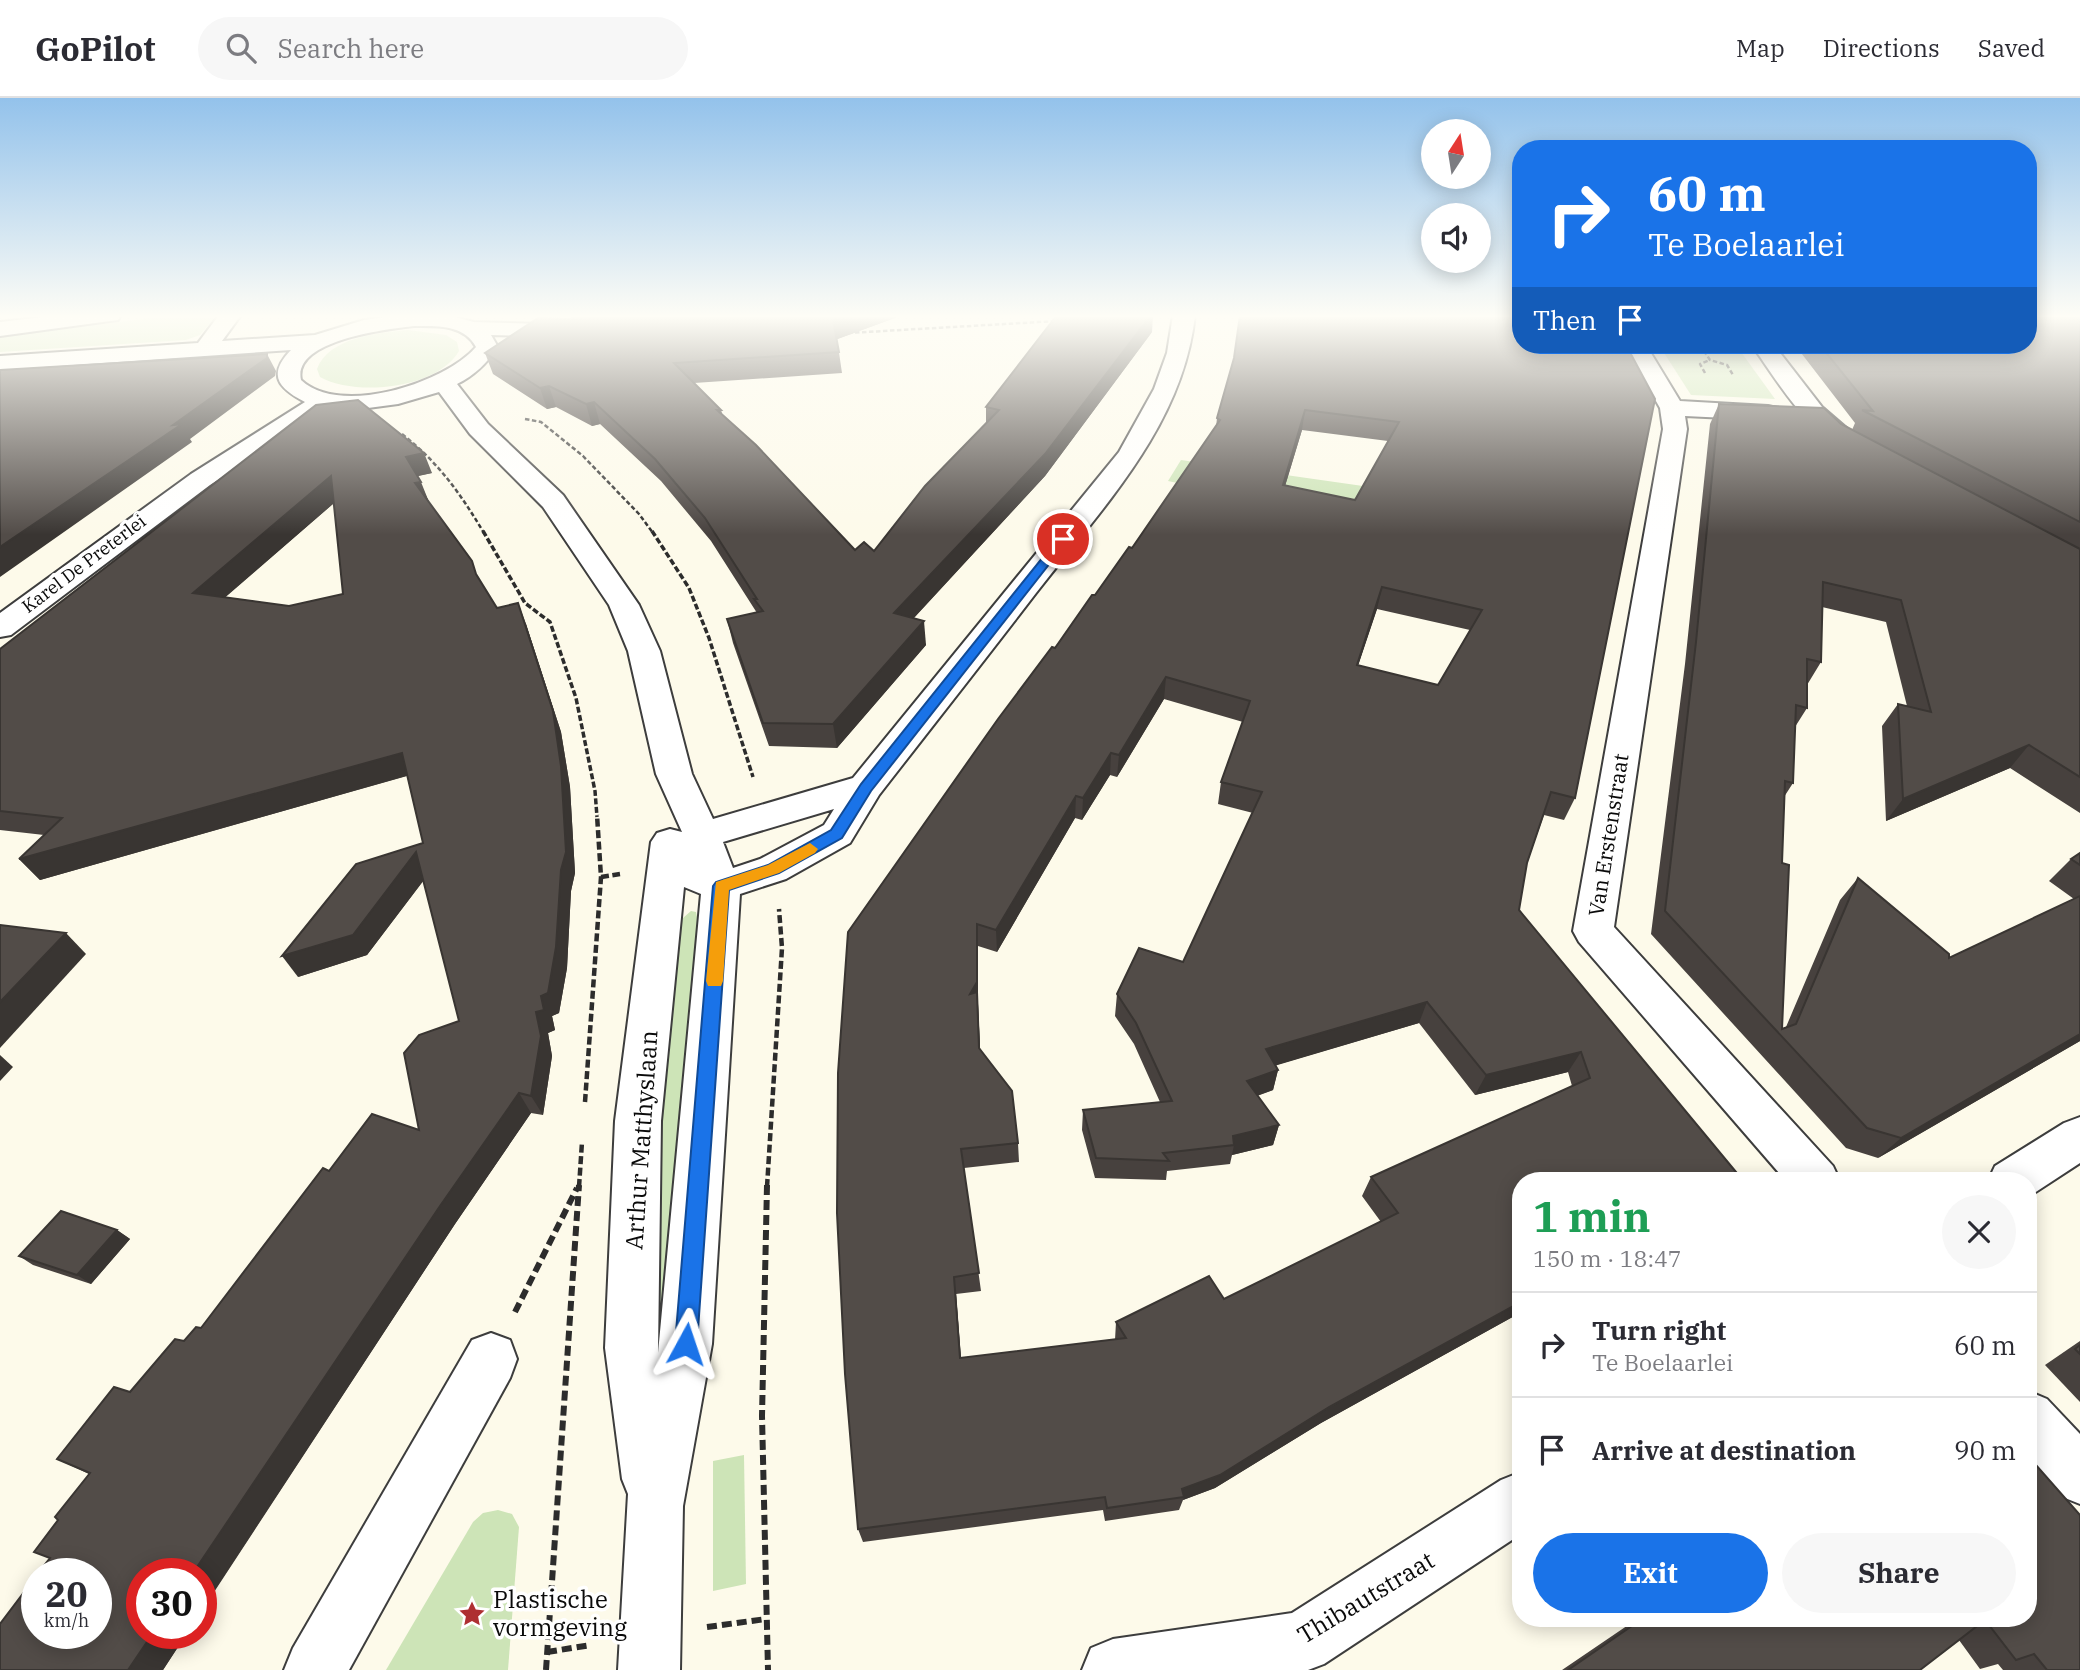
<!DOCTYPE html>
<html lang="en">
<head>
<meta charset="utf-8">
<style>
	:root { --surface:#fff; --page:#f7f7f7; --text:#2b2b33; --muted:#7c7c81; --line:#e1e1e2; --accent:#1a73e8 }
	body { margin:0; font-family:"IBM Plex Serif",serif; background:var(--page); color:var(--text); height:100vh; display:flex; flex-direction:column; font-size:26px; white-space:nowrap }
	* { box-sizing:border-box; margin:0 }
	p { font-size:23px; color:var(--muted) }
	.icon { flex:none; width:38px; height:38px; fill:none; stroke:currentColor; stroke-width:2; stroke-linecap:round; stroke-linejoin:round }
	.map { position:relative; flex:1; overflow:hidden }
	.details { position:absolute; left:1512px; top:1074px; width:525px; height:455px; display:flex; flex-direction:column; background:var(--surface); border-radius:28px; box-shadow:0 4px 18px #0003 }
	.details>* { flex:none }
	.hud { position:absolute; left:1512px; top:42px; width:525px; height:214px; border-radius:28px; box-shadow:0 4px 18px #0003; background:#1a73e8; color:#fff; overflow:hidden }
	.needle { width:46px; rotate:12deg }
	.fabs { position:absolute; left:1421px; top:21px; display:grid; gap:14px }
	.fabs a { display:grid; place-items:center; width:70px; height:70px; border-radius:50%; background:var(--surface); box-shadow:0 4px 18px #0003; font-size:35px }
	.speed { position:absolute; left:21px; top:1460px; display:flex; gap:14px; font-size:35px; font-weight:700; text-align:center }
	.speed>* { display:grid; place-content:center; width:91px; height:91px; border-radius:50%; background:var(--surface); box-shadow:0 4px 18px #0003; line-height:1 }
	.speed small { font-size:18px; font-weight:400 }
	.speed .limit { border:10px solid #d22; background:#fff; color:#111 }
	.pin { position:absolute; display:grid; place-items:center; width:60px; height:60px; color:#fff; margin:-30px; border:4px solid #fff; border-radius:50%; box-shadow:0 2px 7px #0007 }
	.me { position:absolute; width:77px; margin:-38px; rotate:5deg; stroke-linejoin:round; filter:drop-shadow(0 0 5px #0008) }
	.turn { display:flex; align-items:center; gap:24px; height:147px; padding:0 21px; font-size:32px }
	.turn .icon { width:91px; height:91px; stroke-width:2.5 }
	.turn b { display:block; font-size:49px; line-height:60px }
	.then { display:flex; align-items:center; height:66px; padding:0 21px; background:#0003; gap:14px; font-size:26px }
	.round { display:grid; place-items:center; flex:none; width:74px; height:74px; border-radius:37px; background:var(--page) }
	.head { display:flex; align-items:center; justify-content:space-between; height:119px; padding:0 21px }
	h1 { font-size:42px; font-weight:800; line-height:52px; color:#1e9e55 }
	.cta { display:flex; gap:14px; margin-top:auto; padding:14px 21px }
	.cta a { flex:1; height:80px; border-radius:42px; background:var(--accent); color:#fff; font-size:28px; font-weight:800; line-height:80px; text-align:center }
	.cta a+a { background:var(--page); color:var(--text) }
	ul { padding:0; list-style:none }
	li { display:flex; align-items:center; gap:21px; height:105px; padding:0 21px; border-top:2px solid var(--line) }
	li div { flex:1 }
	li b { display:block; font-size:26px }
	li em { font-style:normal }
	header { display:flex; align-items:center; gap:42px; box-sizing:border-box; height:98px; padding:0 35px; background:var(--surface); border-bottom:2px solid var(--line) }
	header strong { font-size:33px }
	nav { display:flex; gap:38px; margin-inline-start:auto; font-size:24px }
	.search { width:490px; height:63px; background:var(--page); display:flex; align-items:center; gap:18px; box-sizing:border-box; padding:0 24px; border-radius:38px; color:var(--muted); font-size:26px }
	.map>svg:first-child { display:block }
	.green { fill:#cde4b7 }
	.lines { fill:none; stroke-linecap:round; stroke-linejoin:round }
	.street-casing { stroke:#3d3d3d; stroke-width:4 }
	.path-far3 { stroke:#2c2c2c; stroke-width:2.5; stroke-dasharray:4.5 2.5; stroke-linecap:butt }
	.path-far2 { stroke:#2c2c2c; stroke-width:3.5; stroke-dasharray:6 2.5; stroke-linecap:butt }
	.path-far1 { stroke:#2c2c2c; stroke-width:4.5; stroke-dasharray:8 3.5; stroke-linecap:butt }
	.path { stroke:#2c2c2c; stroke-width:6; stroke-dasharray:10 5; stroke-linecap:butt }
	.street { fill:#fff; fill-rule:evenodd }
	.wall { fill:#47413e; fill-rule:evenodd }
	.shaded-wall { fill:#393532 }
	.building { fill:#524c48; stroke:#393532; stroke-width:2; fill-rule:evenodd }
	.route { fill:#1a73e8; stroke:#114b97; stroke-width:2 }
	.slow { fill:#f59e0b }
	.labels { text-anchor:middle; stroke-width:7; stroke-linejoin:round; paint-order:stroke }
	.far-street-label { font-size:18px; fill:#0a0a0a; stroke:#fff }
	.street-label { font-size:21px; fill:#0a0a0a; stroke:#fff }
	.near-street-label { font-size:24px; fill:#0a0a0a; stroke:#fff }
	.near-poi-label { font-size:24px; fill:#0a0a0a; stroke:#fff; text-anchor:start }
</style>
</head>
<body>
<header>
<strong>GoPilot</strong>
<div class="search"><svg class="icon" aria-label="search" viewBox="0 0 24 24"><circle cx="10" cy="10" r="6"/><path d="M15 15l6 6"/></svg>Search here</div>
<nav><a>Map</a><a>Directions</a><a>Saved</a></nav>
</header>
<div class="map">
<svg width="2080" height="1572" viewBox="0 0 2080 1572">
	<rect width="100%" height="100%" fill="#fdfaea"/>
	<g class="green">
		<path d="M174,217H217L200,237L186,242L0,254V239Z"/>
		<path d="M408,232L446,237L457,244L459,253C437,291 356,299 320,279L317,271C329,239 378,235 408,232Z"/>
		<path d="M1659,247H1736L1775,301L1691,297Z"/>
		<path d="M1181,362L1391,392L1375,428L1168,383Z"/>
		<path d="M691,813L696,814L697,819L696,873L661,1238L657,1242L650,1238L671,856L683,820Z"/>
		<path d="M744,1357L746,1486L713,1493V1363Z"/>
		<path d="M498,1412L512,1416L519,1429L508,1572H386L473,1424L483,1415Z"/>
	</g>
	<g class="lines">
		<g class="street-casing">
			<g id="street">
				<path d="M60,217H121L118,222L110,223L0,238V224Z"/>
				<path d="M219,217H241L222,243L315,237L364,222L399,217H447L474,224L583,227L586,232L583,237L575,239L491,237L498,249C487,265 475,277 457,286L488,326L563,397L639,507L660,553L692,676L713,721L853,680L1119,354L1154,291L1167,255L1173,217H1195C1183,328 1102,410 1036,495C984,563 931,630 879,697L850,745L786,781L740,796L712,1246L683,1408L680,1572H618L628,1396L622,1381L605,1250L615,1023L651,744L657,735L670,731L682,734L656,676L628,553L609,507L543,409L470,336L439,294L398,306L368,310L330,309L210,387L11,537L0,539V515L191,376L305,304C278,290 267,277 291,252L0,272V258L198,245ZM414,228C436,228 464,226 476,249C445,285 340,319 301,282C292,242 388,231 414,228ZM834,711L824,727L760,761L733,770L723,744ZM684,789L701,796L658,1255L661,1023Z"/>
				<path d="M1624,247H1646L1680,303L1768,308L1777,310L1780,315L1777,320L1768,322L1685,318L1687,331L1614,829L1833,1068L1840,1083H1786L1579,844L1573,833L1663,331L1660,310Z"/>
				<path d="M1752,247H1774L1822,309L1858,340L1862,345L1858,350C1822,359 1771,274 1752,247Z"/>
				<path d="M2080,1019V1065L2028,1099V1083H1988L1995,1068L2064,1025Z"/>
				<path d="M491,1235L510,1242L517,1261L510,1280L349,1572H284L293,1550L472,1242Z"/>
				<path d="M2028,1293L2047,1301L2080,1336V1406L2060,1398L2028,1362Z"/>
				<path d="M1521,1374V1436L1324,1566L1308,1572H1082L1091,1550L1113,1541L1292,1515L1501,1382Z"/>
			</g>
		</g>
		<g class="path-far3">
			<path d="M848,235L1056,223"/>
			<path d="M1700,247L1710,262L1727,267L1733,277"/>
			<path d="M1705,275L1700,266L1710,262"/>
			<path d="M525,321L541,324L583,358L639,416L653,435"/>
			<path d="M402,336C439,365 460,395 484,435"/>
		</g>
		<g class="path-far2">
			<path d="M483,433L525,505L550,524L576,600L595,693L597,719"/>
			<path d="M652,433L689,490L709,540L753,679"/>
		</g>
		<g class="path-far1">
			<path d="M601,779L620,776"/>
			<path d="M585,1004L601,779L597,717"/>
			<path d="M579,1089L582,1044"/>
			<path d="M767,1089L782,850L779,811"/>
		</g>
		<g class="path">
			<path d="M767,1087L762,1318L768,1572"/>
			<path d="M515,1214L577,1090"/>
			<path d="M707,1529L766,1521"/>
			<path d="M547,1554L591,1547"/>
			<path d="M546,1572L579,1087"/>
		</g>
		<use href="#street" class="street"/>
	</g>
	<g class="wall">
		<path d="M570,217H903L837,241L842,275L694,285L721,312L723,318L855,452L874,453L986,325V309L1152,234L1045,378L914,520L926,547L837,650L769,648L733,545L727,521L757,515L711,443L661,383L600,326L592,328L556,309L547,311L493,276L485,255L572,221Z"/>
		<path d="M1521,217L1575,700L1564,722L1544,717L1527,765L1519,812L1741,1080L1521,1083V1219L1518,1216L1321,1325L1215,1390L1183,1402L1179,1412L1105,1423L1103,1412L863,1444L858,1431L845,1276L1055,550L1132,450L1216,329L1217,320ZM1302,332L1388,343L1355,402L1285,388ZM1377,511L1470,532L1438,587L1358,567ZM1164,601L1243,624L1221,684L1218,706L1253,715L1183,864L1117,896L1115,918L1134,946L1160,1004L1083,1012L1082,1032L1095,1080L1166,1082L1167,1073L1230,1066L1232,1057L1273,1047L1279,1027L1257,998L1273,992L1278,972L1276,967L1419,925L1475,997L1568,974L1572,988L1371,1079L1362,1098L1381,1124L1224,1201L1116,1224L1115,1242L961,1260L956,1196L981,1193L964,1070L1019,1064L1018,1045L980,951L978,906V848L997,854L1075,720L1082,722L1110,677L1117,679Z"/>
		<path d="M2080,217V715L2010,670L1886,723L1882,628L1898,606L1907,608L1886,524L1822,509L1821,564L1807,587V610L1795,629L1793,685L1784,699L1782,765V931L1786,929L1840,802L1858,780L1949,860L2074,801L2049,783L2071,761L2080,755V943L1878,1060L1846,1050L1651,836L1685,566L1710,326L1719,306L1841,326L1852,332L1855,325L1795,247H2028Z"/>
		<path d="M316,307L432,375L417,378L429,404L497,510L526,526L561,634L570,689L575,775L571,793L567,870L559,915L552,918L555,932L548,935L552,958L543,1017L531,1015L455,1126L163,1572H0L50,1460L58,1422L89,1376L57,1361L184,1243L201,1230L329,1073L419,1032L459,923L424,782L367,857L298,879L423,745L407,678L40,782L19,761L44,737L0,732V551ZM334,405L343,496L289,508L225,499Z"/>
		<path d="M117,1132L130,1141L91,1186L33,1167L19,1158Z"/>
		<path d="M2080,1243V1304L2045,1267Z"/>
		<path d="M1637,1521H2028L2080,1572H2003L1998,1566L1980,1571L1959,1542L1920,1572H1562Z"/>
	</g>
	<g class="shaded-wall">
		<path d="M845,217H903L835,242L833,222Z"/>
		<path d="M1151,217H1153L1152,234L1045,378L897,538L894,515Z"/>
		<path d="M267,256L276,273L275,278L190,341L192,344L0,479V449L173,327Z"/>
		<path d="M549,288L556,309L547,311L540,290Z"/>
		<path d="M594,304L600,326L592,328L586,306Z"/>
		<path d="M1305,312L1302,332L1279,408L1283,387Z"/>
		<path d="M424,355L432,375L414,379L406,359Z"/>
		<path d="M331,378L341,399L206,516L193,495Z"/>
		<path d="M421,384L429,404L415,385Z"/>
		<path d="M1382,489L1377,511L1351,589L1357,567Z"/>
		<path d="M518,505L526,526L561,634L570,689L575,775L571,793L567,870L559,915L552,918L555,932L548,935L552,958L543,1017L531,998L536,914L541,898L561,772Z"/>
		<path d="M924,523L926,547L837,650L833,626Z"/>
		<path d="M1166,579L1164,601L1117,679L1119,657Z"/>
		<path d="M2029,647L2010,670L1886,723L1903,701Z"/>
		<path d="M402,655L413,676L40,782L19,761Z"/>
		<path d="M1111,655L1110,677L1082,722L1083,700Z"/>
		<path d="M1076,698L1075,720L997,854L996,832Z"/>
		<path d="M416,754L429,775L367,857L298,879L282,858Z"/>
		<path d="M977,826L978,848V906L981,970L970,896Z"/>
		<path d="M66,835L86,856L0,950V904Z"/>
		<path d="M1427,904L1419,925L1261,972L1266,951Z"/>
		<path d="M2080,936V943L1878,1060L1901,1040Z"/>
		<path d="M1581,954L1568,974L1475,997L1486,977Z"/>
		<path d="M0,957L13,969L0,983Z"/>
		<path d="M1278,972L1273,992L1242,1003L1247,983Z"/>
		<path d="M519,995L531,1015L455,1126L201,1513V1475H193L440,1108Z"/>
		<path d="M1279,1027L1273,1047L1232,1057L1234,1047L1233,1038Z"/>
		<path d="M117,1132L130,1141L91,1186L77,1177Z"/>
		<path d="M954,1179L956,1196L962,1276L960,1260Z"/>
		<path d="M1521,1204V1212L1518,1216L1321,1325L1215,1390L1183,1402L1184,1399L1182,1391Z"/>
		<path d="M153,1535H187L163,1572H128Z"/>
	</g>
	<g class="building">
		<path d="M645,217H845L833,222L839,254L674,265L721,312H717L756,347L855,452L864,444L874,453L925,388L999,312L986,309L1057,217H1151L1045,356L894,515L924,523L833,626L763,625L727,521L763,513L754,501H757L705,420L655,361L594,304L586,306L549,288L540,290L485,255L538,220L576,221Z"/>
		<path d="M1240,217H1521V247H1626L1655,301L1575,700L1551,694L1527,765L1519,812L1741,1080L1735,1083H1521V1204L1329,1309L1220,1377L1182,1391L1184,1399L1107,1410L1105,1399L858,1431L845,1276L837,1115L838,975L848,834L998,621L1052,549L1055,550L1092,497H1095L1129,449L1132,450L1220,322L1217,320L1234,260ZM1305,312L1399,324L1355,402L1283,387ZM1382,489L1482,512L1438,587L1357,567ZM1166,579L1250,603L1221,684L1262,694L1183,864L1139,850L1117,896L1136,925L1172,1003L1083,1012L1096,1060L1169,1063L1163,1055L1234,1047L1233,1038L1279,1027L1247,983L1278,972L1266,951L1427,904L1486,977L1581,954L1590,980L1371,1079L1398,1115L1224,1201L1209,1178L1116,1224L1126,1240L960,1260L954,1179L979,1175L961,1051L1018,1045L1012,993L979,950L977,894L970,896L977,884V826L996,832L1076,698L1083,700L1111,655L1119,657Z"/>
		<path d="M2028,217H2080V424L1862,312L1873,313L1820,247H2028Z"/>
		<path d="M267,256V260L173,327L182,326L0,449V272Z"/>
		<path d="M358,302L424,355L406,359L421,384L415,385L472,463L476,476L497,510L518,505L553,613L561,668L566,754L561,772L556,849L548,895L541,898L544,912L536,914L541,938L531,998L519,995L440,1108L193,1475H142V1535H153L128,1572H0V1526L37,1477V1535H96V1475H38L50,1460L34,1454L58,1422L55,1419L90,1375L57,1361L114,1289L130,1294L175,1241L184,1243L196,1229L201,1230L323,1070L329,1073L372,1016L419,1032L404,955L419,937L459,923L416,754L353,837L282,858L356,766L423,745L402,655L19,761L62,720L0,713V551L316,307ZM331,378L343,496L289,508L193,495Z"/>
		<path d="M1719,306L1824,310L1841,326L2080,451V679L2029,647L1903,701L1898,606L1931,614L1901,502L1823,484L1821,564L1807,561V610L1796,607L1793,685L1785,683L1782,765L1789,767L1782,931L1796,926L1858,780L1949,856V860L2080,798V936L1901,1040L1867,1030L1665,813L1696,544Z"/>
		<path d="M2080,755V767L2071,761Z"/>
		<path d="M0,827L66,835L0,904Z"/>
		<path d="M61,1113L117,1132L77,1177L19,1158Z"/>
		<path d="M2080,1247V1256L2075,1251Z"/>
		<path d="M2028,1358L2080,1417V1572H2047L2034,1556L2016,1562L1985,1522L1920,1572H1568L1642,1521H2028Z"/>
	</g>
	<linearGradient id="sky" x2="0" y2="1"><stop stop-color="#93c2eb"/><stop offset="0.5" stop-color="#fefdf6"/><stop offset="1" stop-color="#fefdf6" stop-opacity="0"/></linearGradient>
	<rect width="2080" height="437" fill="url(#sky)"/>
	<path class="route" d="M1059,439L1069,441L871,693L842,740L779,775L729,792L697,1246L693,1254L686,1257L678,1254L675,1246L713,788L716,784L768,767L831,732L861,686Z"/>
	<path class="slow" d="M810,745L818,751L815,755L779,775L729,792L723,883L721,888H708L706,883L716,784L768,767Z"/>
	<defs>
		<g id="sight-bare" transform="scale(2.1)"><path d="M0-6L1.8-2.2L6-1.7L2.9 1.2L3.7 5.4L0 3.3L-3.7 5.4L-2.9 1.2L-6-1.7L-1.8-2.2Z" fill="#ae2f32" stroke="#fff" stroke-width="2.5" paint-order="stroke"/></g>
	</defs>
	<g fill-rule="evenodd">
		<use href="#sight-bare" x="472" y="1516"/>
	</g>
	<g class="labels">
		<g class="far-street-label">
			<text transform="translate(84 466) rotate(-37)" y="6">Karel De Preterlei</text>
		</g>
		<g class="street-label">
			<text transform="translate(1609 737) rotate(-81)" y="7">Van Erstenstraat</text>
		</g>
		<g class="near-street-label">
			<text transform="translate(642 1042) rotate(-86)" y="8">Arthur Matthyslaan</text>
			<text transform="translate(1366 1500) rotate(-31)" y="8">Thibautstraat</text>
		</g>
		<g class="near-poi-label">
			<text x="493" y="1510">Plastische<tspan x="493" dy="28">vormgeving</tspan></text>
		</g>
	</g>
</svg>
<div class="fabs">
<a><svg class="needle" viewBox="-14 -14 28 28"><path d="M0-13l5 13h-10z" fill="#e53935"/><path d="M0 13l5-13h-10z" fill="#7c7c81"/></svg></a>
<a><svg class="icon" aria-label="sound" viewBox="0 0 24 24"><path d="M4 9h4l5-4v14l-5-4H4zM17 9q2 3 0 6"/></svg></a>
</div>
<div class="speed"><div>20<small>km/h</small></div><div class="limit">30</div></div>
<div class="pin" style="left:1063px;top:441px;background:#d93025"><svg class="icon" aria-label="arrive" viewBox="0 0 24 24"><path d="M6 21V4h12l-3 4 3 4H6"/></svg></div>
<svg class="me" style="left:686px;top:1246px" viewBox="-20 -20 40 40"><path d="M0-17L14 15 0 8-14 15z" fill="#1a73e8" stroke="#fff" stroke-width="4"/></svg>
<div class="hud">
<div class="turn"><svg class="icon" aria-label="right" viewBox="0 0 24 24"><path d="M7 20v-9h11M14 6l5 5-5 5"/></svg><div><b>60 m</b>Te Boelaarlei</div></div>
<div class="then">Then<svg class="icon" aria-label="arrive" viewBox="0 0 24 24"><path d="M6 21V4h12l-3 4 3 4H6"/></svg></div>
</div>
<section class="details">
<div class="head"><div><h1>1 min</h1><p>150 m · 18:47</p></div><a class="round"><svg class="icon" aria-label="close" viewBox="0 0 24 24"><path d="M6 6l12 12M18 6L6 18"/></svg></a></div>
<ul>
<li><svg class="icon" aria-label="right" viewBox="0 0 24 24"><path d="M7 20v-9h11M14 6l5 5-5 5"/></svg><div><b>Turn right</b><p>Te Boelaarlei</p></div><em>60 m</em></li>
<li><svg class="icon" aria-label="arrive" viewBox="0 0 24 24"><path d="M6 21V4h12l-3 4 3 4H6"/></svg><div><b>Arrive at destination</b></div><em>90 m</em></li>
</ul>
<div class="cta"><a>Exit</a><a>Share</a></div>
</section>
</div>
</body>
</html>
